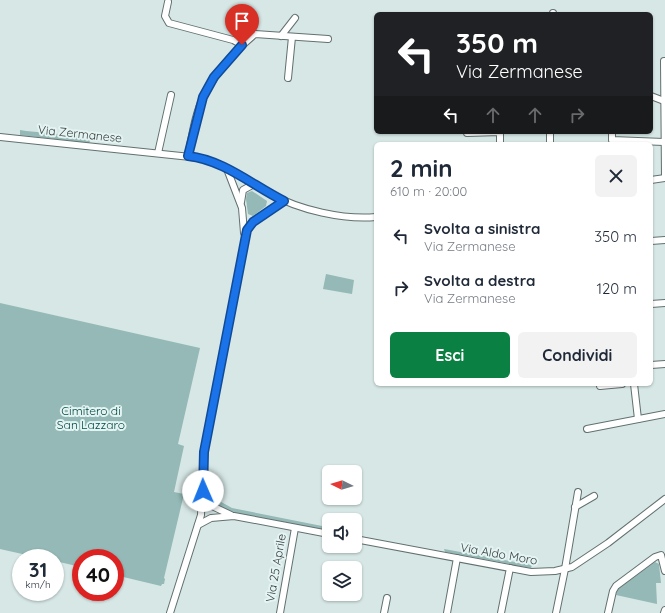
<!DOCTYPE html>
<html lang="it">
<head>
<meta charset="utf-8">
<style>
	:root { --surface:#fff; --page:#f2f2f3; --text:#1f2937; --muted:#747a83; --accent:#0b8043 }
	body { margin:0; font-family:Quicksand,sans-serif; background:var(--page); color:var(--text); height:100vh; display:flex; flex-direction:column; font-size:15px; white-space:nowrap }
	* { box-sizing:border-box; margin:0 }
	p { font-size:13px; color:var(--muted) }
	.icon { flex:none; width:22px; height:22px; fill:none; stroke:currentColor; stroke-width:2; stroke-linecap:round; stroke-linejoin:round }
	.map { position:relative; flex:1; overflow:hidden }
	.drawer { position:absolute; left:374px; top:142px; width:279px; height:244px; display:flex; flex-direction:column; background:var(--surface); border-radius:6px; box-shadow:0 1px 3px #0004 }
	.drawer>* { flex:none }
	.banner { position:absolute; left:374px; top:12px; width:279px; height:122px; border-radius:6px; box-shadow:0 1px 3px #0004; background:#202124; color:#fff; overflow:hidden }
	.needle { width:26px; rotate:275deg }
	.controls { position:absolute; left:322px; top:465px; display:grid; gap:8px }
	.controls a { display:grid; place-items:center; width:40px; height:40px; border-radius:6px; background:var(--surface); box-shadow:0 1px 3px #0004; font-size:20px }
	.speed { position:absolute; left:12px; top:549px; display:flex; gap:8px; font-size:20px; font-weight:700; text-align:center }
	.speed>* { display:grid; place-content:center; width:52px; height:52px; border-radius:50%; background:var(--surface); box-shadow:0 1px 3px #0004; line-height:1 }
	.speed small { font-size:10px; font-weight:400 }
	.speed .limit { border:6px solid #d22; background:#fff; color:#111 }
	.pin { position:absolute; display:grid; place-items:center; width:34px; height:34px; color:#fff; margin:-41px -17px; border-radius:50% 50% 50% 0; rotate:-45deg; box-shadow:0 0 4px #0007 }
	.pin .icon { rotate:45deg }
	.me { position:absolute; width:44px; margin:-22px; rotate:359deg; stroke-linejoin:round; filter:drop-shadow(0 0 3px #0008) }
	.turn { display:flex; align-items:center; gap:14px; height:84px; padding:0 16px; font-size:18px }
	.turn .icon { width:52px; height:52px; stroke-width:2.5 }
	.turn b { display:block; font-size:28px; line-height:34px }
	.lanes { display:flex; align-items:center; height:38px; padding:0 16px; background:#0003; justify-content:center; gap:20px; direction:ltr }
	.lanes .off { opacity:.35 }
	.round { display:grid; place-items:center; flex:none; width:42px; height:42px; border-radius:6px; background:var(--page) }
	.overview { display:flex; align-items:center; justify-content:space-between; height:68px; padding:0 16px }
	h1 { font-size:24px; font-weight:700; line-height:30px }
	.primary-button { display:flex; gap:8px; margin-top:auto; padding:8px 16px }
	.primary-button a { flex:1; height:46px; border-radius:6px; background:var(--accent); color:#fff; font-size:16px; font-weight:700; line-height:46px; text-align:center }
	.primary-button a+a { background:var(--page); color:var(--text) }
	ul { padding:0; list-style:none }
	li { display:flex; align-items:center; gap:12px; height:52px; padding:0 16px }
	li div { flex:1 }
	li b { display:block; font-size:15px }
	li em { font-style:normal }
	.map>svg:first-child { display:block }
	.green { fill:#94b9b6 }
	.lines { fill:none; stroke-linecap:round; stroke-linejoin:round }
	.minor-casing { stroke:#62706f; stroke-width:8 }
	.minor { stroke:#fff; stroke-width:6 }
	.route-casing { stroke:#114b97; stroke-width:10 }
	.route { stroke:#1a73e8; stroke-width:7 }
	.labels { text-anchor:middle; stroke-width:4; stroke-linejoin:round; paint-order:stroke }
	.street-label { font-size:12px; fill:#353b3b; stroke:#e4f4f2 }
	.park-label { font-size:12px; fill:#004946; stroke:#e4f4f2 }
</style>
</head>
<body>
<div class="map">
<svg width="665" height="613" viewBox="0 0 665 613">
	<rect width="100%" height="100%" fill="#d6e7e5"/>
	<g class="green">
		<path d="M20,130L26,131L92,137L89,143L20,135Z"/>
		<path d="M252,191L267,201L266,206L253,216L248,214L246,199L247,193Z"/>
		<path d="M326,274L354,280L352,294L323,289Z"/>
		<path d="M0,303L200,348L178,444L184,446L174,492L184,494L164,578L165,579L164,584H162L161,586L115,575V558H81V567L55,561V558H40L0,549Z"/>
		<path d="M214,498L232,508L327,527V530L233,513L210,502Z"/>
		<path d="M444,549L532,565L531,568L445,552Z"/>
		<path d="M655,562L659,564L661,583H656L657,604L616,595L618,589Z"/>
	</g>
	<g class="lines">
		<g class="minor-casing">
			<g id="minor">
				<path d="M168,2L165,16L169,23L233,40L242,45"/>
				<path d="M553,14V13"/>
				<path d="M281,36L295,18"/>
				<path d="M664,61L665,176"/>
				<path d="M288,78L292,37"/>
				<path d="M651,96L664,101"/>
				<path d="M612,132V140L664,142"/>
				<path d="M467,133L500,132V144"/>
				<path d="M0,137L200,158C227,165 248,181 271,194C299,210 344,220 376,217"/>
				<path d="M550,144V132"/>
				<path d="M158,153L171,95"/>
				<path d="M188,156C192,137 195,113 204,96C215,72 235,51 255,34L328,39"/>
				<path d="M227,169L242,208L244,233"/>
				<path d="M651,180L665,178"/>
				<path d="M241,202L243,190L254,184"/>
				<path d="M651,241L665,240"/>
				<path d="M651,304L665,303"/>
				<path d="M651,365L665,364"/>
				<path d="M634,384L638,419"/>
				<path d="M600,386L622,384"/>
				<path d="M587,429L665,414"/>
				<path d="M203,497L214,507L231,515"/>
				<path d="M575,507L594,496"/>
				<path d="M198,525L211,518L234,516L329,534"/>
				<path d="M355,539L531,572L555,571L572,567L608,543L665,499"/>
				<path d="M170,613L201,515L204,451L247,230L253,222L284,201"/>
				<path d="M280,613L295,528"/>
				<path d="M384,613L387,598"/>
				<path d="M447,613L457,558"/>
				<path d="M501,613L510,568"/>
				<path d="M556,613L565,569L578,492"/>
				<path d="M608,613L613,591L616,586L655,557L661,555L665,571"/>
				<path d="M664,613L665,610"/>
			</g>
		</g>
		<use href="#minor" class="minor"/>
	</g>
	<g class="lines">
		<g class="route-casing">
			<path id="route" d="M203,491L204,452L247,230L253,222L284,201C252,185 224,160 188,156L203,97L214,77L242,45"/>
		</g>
		<use href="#route" class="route"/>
	</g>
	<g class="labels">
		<g class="street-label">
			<text transform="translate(80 134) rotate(6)" y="4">Via Zermanese</text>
			<text transform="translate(499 554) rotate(10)" y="4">Via Aldo Moro</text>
			<text transform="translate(276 568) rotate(-80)" y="4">Via 25 Aprile</text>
		</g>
		<g class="park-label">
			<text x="91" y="415">Cimitero di<tspan x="91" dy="14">San Lazzaro</tspan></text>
		</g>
	</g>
</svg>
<div class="controls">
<a><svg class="needle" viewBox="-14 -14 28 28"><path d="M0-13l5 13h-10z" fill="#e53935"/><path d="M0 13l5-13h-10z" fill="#747a83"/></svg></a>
<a><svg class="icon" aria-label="sound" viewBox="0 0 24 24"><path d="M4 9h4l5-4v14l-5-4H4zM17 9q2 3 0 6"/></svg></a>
<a><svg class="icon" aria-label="layers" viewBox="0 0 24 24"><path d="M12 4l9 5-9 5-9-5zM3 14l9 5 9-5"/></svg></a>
</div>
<div class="speed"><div>31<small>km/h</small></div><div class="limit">40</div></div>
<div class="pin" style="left:242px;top:45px;background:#d93025"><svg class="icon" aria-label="arrive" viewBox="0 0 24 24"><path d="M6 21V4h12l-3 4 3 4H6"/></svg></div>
<svg class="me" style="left:203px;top:491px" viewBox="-20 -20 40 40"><circle r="19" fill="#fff"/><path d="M0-13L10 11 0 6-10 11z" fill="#1a73e8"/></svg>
<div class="banner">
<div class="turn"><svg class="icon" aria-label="left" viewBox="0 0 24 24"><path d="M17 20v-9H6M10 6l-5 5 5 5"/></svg><div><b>350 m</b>Via Zermanese</div></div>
<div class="lanes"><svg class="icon" aria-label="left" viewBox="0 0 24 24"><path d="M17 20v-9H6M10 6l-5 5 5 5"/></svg><svg class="icon off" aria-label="ahead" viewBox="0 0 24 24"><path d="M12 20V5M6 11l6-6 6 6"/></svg><svg class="icon off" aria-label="ahead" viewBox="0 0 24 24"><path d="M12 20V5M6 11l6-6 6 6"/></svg><svg class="icon off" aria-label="right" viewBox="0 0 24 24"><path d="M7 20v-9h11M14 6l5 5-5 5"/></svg></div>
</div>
<section class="drawer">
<div class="overview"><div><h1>2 min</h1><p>610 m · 20:00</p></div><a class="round"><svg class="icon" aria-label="close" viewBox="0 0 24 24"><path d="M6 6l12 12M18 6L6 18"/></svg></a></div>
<ul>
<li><svg class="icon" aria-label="left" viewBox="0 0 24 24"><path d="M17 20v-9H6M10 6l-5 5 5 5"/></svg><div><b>Svolta a sinistra</b><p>Via Zermanese</p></div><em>350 m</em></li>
<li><svg class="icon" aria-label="right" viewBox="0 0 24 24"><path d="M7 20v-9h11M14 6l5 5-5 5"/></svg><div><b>Svolta a destra</b><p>Via Zermanese</p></div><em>120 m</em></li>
</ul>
<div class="primary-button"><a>Esci</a><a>Condividi</a></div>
</section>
</div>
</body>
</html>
